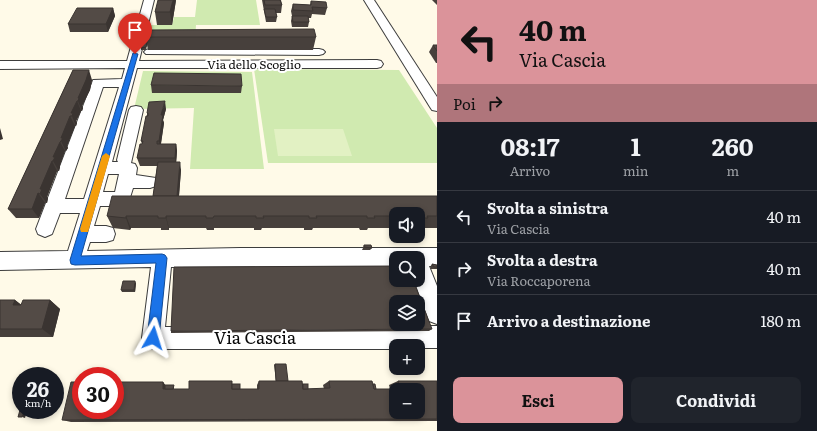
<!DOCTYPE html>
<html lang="it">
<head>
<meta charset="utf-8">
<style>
	:root { --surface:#171b24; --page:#20242c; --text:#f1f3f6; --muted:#9ea1a6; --line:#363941; --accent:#db939a }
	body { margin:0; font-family:Literata,serif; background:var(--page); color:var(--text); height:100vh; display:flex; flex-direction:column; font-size:15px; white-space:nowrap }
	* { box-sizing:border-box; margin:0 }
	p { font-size:13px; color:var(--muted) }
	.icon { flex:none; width:22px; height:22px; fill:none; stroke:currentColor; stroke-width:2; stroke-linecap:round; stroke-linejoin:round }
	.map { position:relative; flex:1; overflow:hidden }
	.side { display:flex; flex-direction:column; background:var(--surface); width:380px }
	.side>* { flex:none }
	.top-card { background:#db939a; color:#111; overflow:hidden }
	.controls { position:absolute; left:389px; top:207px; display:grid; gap:8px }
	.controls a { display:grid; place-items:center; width:36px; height:36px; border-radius:8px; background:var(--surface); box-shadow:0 2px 6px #0003; font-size:20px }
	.speed { position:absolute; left:12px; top:367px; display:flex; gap:8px; font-size:20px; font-weight:700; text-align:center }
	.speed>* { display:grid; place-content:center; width:52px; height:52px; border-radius:50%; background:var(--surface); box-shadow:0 2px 6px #0003; line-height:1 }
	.speed small { font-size:10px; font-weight:400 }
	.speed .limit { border:6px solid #d22; background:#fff; color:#111 }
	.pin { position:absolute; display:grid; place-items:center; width:34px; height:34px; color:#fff; margin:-41px -17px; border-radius:50% 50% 50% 0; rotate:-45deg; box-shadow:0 0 4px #0007 }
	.pin .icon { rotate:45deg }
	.me { position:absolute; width:44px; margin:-22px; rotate:6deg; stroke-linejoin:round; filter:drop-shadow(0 0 3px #0008) }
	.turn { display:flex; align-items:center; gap:14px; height:84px; padding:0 16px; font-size:18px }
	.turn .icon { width:52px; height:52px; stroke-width:2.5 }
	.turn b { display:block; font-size:28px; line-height:34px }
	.then { display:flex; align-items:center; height:38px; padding:0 16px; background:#0003; gap:8px; font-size:15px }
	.eta { display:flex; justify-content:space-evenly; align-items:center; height:68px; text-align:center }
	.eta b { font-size:24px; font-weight:700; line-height:28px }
	.button { display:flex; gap:8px; margin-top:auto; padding:8px 16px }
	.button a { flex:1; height:46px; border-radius:8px; background:var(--accent); color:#111; font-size:16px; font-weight:700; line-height:46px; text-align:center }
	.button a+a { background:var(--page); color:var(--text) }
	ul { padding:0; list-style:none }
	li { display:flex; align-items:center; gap:12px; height:52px; padding:0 16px; border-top:1px solid var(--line) }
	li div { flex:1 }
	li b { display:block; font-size:15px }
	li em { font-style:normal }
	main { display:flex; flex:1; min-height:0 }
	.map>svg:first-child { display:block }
	.green { fill:#d0eab0 }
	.pitch { fill:#e2f1c3 }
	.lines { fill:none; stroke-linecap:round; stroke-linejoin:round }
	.minor-casing { stroke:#3d3d3d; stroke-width:2 }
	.minor { fill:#fff; fill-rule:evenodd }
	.wall { fill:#47403c }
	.shaded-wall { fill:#3a3431 }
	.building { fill:#534b46; stroke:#3a3431; fill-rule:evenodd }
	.route { fill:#1a73e8; stroke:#114b97 }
	.slow { fill:#f59e0b }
	.labels { text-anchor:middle; stroke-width:4; stroke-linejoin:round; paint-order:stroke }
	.far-street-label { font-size:12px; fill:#0a0a0a; stroke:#fff }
	.near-street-label { font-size:17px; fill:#0a0a0a; stroke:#fff }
</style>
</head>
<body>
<main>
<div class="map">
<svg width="437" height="431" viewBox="0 0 437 431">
	<rect width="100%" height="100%" fill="#fffae8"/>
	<g class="green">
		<path d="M197,0H256L260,25H196L195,41H144L149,25H172L174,17H195Z"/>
		<path d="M254,69L399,70L437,128V163H268Z"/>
		<path d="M143,71L252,72L264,169H190L194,108L134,109Z"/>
	</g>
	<path class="pitch" d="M274,129H343L352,156H278Z"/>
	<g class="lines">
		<g class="minor-casing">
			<g id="minor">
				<path d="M144,0H154L139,61L377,60L381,61L383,64L381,67L377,68H137L112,162H118L117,160L129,110L131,107L136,106L141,107L143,110L131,163L135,164L137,168L136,175L156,178L158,182L156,186L150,188H133L128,204L122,206H100L94,226H106L113,228L115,234L113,240L106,242H90L87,251L240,248H437V266H429L437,286V324L429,321L414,280H418V258H396V266L171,267L165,327L437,326V348H418V346H396V349H153L145,346L142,338L151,267L0,270V252L68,251L80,213H60L52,234L45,237L38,234L36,229L92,83L93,80L122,79L125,68L0,69V61H127ZM103,87H119L84,199H65ZM108,174H119L115,192H103Z"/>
				<path d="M364,0H374L437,97V111L432,110L430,107Z"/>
				<path d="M150,49H319L323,50L325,52L323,54L319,55L146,54L144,52L146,50Z"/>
			</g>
		</g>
		<use href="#minor" class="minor"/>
	</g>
	<g class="wall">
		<path d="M176,0L172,25H157L155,12Z"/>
		<path d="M262,0H286H281L282,5L281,13H276L277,17L276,22H266Z"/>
		<path d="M432,0H437V5Z"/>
		<path d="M311,1L327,8L325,15L312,14L311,18H308L309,22L308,27H292L291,21L292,16L291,11L293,4L310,5Z"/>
		<path d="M113,8L115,16L108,32H70L68,24Z"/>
		<path d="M146,37H316L313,50H148L147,45L146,50H141V48L146,39Z"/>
		<path d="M433,45H437V63H436L429,52Z"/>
		<path d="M73,70L92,80L90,90L82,106L83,108L82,111H81L76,121L77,123L76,126H75L67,146L68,148L66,151H65L60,165V167L59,171H57L47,197L48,198L47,203H45L39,218H16L8,209Z"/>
		<path d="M151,85L242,86L241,93H152Z"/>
		<path d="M166,109L163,120L164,123L161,144H176L177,151L176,162L181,170L179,196H437V228H419L418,229V214H396V228H368L367,230H360L359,228H313L312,230H304V228H262L261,230H254V228H214V230H207L206,228H169V230H161V228H131L130,230L113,228L107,216L153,196L157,166H140L137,158L142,144L141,141L147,116V113Z"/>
		<path d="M364,245L372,248L370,250H362L363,248Z"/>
		<path d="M432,264L437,265V269H431L430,267Z"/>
		<path d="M136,283L135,292H122L121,290Z"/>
		<path d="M0,300H15L21,305L50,300L60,309L53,337H0Z"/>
		<path d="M432,329L429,331L171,333V331Z"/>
		<path d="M275,364L288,381L303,384L308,389H324L323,385L329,381L373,384L376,389H390L389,385L398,381H437V421L71,422L62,420L118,389L163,382L165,385L174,386V389H189L232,384L240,389H257V385L259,381H276L274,365Z"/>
	</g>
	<g class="shaded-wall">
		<path d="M173,0H176L172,25L170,12Z"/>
		<path d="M113,8L115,16L108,32L106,24Z"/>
		<path d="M89,70L92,80L90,90L82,106L83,108L82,111L78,101V98Z"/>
		<path d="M77,101L81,111L76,121L77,123L76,126L72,116L71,113Z"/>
		<path d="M165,101L166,109L163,120L164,123L160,149L159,141L161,115Z"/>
		<path d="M70,116L75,126L67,146L68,148L66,151L61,141V138Z"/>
		<path d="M0,128L3,139L0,140Z"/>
		<path d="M60,142L65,151L60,165V167L59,171L53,161V157Z"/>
		<path d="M176,144L177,151L176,166L175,158Z"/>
		<path d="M52,161L57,171L47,197L48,198L47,203L40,194V189Z"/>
		<path d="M180,162L181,170L178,208L177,201Z"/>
		<path d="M38,193L45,203L39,218L32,209Z"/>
		<path d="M126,216L131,228L130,230L126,218Z"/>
		<path d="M166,216L169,228V230L166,218Z"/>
		<path d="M135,281L136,283L135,292L134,290Z"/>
		<path d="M15,300L27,309L13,305Z"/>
		<path d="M50,300L60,309L53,337L42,329Z"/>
		<path d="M163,382L166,386L165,391L163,389Z"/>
		<path d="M24,410L27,411L25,418L22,417Z"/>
	</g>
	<g class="building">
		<path d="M158,0H173L170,12H155Z"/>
		<path d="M264,0H280L282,5H265Z"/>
		<path d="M311,1L326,2L327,8L312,7L313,11L293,10V4L311,5Z"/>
		<path d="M77,8H113L106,24H68Z"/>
		<path d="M264,9H275L277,17H266Z"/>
		<path d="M292,16H308L309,22H293Z"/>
		<path d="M314,29L316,37H146L148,30Z"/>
		<path d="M143,39H146L147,42L146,47L141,48Z"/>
		<path d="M433,45H437V51Z"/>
		<path d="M73,70H89L86,80L78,98H79L78,101H77L71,113H73L72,116H70L61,138H63L61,141L60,142L53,157H55L53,161H52L40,189H42L40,194L38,193L32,209H8Z"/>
		<path d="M154,73L241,74L242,86L151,85Z"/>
		<path d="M165,101L161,115H163L159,141H157V144H176L175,158H137L140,144H142L143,141H141L146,116H148V113H147L149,102Z"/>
		<path d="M158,162H180L177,196H153Z"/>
		<path d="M112,196H437V216H427L428,218H420L419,216H418V214H396V216H374L375,218H367V216H316L317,218H309V216H263L264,218H256V216H214L213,218H206V216H166V218H158V216H126V218L107,216Z"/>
		<path d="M364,245H371L372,248L364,247Z"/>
		<path d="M432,264L437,265V267H434Z"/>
		<path d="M396,266V280H413L432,329L171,331L174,267ZM396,302H418V324H396Z"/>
		<path d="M123,281H135L134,290H121Z"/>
		<path d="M0,300H15L13,305H21L23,300H50L42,329H0Z"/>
		<path d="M275,364H286L288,381H276Z"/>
		<path d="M189,381H232V389H259V381H302L303,389L330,388L329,381H372L374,389H400L398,381H437V419L62,420L71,382H81V410H115V389H118L119,382H163V389H189ZM396,390H418V412H396Z"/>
		<rect x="232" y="384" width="8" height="5"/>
		<rect x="303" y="384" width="5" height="5"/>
		<path d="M373,384H375L376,389H374Z"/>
		<path d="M165,385H174L173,389H165Z"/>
		<path d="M20,410H24L22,417H18Z"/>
	</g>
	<path class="route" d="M133,53L138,54L81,256L162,254L165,255L167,258L159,338L157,342L153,344L149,342L147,338L156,263L75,265L71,264L70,260Z"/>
	<path class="slow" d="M106,153L110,156L89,229L88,232H81L80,229L102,156Z"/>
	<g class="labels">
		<g class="far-street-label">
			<text x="254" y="69">Via dello Scoglio</text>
		</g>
		<g class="near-street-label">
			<text x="255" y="344">Via Cascia</text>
		</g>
	</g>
</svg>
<div class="controls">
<a><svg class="icon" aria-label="sound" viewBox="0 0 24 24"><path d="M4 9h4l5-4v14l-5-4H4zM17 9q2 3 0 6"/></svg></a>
<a><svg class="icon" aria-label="search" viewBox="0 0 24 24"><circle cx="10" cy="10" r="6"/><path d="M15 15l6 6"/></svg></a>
<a><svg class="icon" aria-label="layers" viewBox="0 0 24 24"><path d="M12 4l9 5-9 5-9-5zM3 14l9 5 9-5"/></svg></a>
<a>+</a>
<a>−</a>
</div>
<div class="speed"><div>26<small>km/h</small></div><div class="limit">30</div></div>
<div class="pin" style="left:135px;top:54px;background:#d93025"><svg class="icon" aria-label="arrive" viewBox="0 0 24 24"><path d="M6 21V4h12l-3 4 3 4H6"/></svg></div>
<svg class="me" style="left:153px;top:338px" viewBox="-20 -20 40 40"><path d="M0-17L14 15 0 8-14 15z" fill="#1a73e8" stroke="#fff" stroke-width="4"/></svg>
</div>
<section class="side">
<div class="top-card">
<div class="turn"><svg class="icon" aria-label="left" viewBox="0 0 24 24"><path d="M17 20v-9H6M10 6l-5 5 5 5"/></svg><div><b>40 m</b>Via Cascia</div></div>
<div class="then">Poi<svg class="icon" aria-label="right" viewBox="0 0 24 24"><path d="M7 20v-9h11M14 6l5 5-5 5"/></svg></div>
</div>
<div class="eta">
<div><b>08:17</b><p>Arrivo</p></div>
<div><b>1</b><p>min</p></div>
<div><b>260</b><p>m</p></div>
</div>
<ul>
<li><svg class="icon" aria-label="left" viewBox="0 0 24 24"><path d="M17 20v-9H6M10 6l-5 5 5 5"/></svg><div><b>Svolta a sinistra</b><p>Via Cascia</p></div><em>40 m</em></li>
<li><svg class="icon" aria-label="right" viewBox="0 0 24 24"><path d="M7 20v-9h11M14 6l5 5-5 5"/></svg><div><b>Svolta a destra</b><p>Via Roccaporena</p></div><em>40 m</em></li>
<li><svg class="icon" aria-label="arrive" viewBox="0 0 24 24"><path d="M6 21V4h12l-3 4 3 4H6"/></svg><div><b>Arrivo a destinazione</b></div><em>180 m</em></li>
</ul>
<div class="button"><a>Esci</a><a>Condividi</a></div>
</section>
</main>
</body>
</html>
